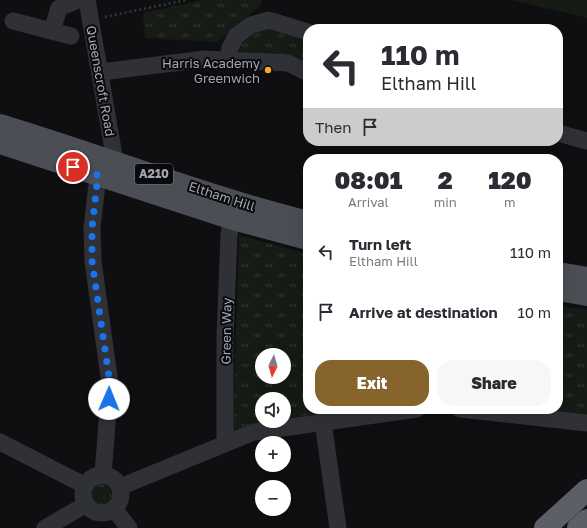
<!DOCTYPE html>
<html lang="en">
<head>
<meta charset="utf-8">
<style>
	:root { --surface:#fff; --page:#f7f7f7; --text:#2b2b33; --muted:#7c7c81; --accent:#86642b }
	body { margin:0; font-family:"Golos Text",sans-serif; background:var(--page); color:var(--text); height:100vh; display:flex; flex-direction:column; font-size:15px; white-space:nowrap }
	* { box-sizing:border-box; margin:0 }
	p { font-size:13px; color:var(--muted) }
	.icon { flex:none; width:22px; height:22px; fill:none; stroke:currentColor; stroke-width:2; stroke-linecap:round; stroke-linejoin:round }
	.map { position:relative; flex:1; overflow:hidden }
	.sheet { position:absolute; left:303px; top:154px; width:260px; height:260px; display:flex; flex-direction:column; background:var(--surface); border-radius:16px; box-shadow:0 4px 16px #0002 }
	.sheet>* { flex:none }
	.hud { position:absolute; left:303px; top:24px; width:260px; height:122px; border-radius:16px; box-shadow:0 4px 16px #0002; background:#fff; color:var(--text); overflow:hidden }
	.needle { width:26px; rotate:185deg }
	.controls { position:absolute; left:255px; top:348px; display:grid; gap:8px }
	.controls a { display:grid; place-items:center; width:36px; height:36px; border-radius:50%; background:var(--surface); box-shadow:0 4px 16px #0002; font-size:20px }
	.pin { position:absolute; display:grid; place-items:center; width:34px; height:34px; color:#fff; margin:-17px; border:2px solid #fff; border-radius:50%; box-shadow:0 1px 4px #0007 }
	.me { position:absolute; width:44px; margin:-22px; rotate:1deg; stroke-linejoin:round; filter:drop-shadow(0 0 3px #0008) }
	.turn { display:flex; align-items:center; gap:14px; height:84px; padding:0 12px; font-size:18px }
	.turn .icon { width:52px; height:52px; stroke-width:2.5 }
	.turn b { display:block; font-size:28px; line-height:34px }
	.then { display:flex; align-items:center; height:38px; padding:0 12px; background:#0003; gap:8px; font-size:15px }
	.eta { display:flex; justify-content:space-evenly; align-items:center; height:68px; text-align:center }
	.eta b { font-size:24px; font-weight:800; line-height:28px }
	.action { display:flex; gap:8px; margin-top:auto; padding:8px 12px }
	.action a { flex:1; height:46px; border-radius:16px; background:var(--accent); color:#fff; font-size:16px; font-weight:800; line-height:46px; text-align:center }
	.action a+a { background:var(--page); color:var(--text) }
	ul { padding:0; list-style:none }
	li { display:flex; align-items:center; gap:12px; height:60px; padding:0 12px }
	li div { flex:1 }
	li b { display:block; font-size:15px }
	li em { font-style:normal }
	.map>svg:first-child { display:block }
	.grass { fill:url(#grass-tufts); fill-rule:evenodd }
	.pitch { fill:#161b16 }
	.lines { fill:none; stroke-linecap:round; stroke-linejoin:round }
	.path { stroke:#36383d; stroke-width:2.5; stroke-dasharray:2 3; stroke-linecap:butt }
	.minor { stroke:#303136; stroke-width:17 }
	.major { stroke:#4c4e55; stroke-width:22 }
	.highway { stroke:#5c5f67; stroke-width:22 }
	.route { stroke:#1a73e8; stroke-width:7; stroke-dasharray:0 12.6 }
	.poi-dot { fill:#f6a922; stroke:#0a0a0c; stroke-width:1.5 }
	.labels { text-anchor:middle; stroke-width:4; stroke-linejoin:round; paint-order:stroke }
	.shield { fill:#0a0a0c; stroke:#737780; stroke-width:1 }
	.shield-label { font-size:12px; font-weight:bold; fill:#a0a6b2 }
	.poi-label { font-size:13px; fill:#a0a6b2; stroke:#0a0a0c; text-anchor:end }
	.street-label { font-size:13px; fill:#a0a6b2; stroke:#0a0a0c }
</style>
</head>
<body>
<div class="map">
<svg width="587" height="528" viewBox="0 0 587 528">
	<defs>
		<pattern id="grass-tufts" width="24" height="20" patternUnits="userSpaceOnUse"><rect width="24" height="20" fill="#161b16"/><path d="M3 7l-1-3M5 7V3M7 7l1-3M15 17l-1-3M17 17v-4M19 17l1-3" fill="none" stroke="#353936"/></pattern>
	</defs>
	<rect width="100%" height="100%" fill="#0f0f11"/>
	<g class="grass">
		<path d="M204,0H262V4L217,42L145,38L143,13Z"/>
		<path d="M265,26L308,39V64L244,56L239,51C244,36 251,32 265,26Z"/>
		<path d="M239,235L308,254V409H350L284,419V399H262V421H271L253,424L233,431ZM262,355H284V377H262Z"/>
		<path d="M558,305L587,310V415L533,409H558Z"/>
		<circle cx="102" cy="494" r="14"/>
	</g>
	<path class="pitch" d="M512,0H587V18Z"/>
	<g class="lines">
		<path class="path" d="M105,17L186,0"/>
		<g class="minor">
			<path d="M87,0L115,161"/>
			<path d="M13,21L71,36"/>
			<path d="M52,31L59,8L78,0"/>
			<path d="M227,61L230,48L236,36L251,25L269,20L308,32"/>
			<path d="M101,72L205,59L288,63L308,73"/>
			<path d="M558,133L587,141"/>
			<path d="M98,175L92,228L93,261L110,384L103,475"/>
			<path d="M460,409L587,423"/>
			<path d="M323,422L338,528"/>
			<path d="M0,442L84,485"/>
			<path d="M225,443V338L229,234L233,219"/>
			<circle cx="102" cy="494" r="19"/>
			<path d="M120,487L254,432L417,409"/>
			<path d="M114,509L129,528"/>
			<path d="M45,528L85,505"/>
		</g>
		<g class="major">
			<path d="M0,125C103,156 204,196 308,222"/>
			<path d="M0,143L233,219L308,239"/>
			<path d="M558,273L587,278"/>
			<path d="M558,290L587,295"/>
		</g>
		<g class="highway">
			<path d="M545,528L587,490"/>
			<path d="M578,528L587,520"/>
		</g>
	</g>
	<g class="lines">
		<path class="route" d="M73,167L98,175L92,228V261L110,384L109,399"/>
	</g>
	<circle class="poi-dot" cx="268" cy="70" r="4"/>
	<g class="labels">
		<rect class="shield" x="135" y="164" width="38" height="20" rx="3"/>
		<g class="shield-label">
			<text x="154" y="178">A210</text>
		</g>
		<g class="poi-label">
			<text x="260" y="68">Harris Academy<tspan x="260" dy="15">Greenwich</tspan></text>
		</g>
		<g class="street-label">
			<text transform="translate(101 81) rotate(80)" y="5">Queenscroft Road</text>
			<text transform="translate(222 196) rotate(18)" y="5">Eltham Hill</text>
			<text transform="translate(226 331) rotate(-89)" y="5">Green Way</text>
		</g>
	</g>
</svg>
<div class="controls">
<a><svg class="needle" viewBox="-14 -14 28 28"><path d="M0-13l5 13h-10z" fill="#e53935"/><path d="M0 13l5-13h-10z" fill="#7c7c81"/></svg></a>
<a><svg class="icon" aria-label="sound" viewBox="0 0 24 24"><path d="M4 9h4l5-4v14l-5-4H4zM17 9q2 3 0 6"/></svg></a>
<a>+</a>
<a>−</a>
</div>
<div class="pin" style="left:73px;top:167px;background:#d93025"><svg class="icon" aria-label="arrive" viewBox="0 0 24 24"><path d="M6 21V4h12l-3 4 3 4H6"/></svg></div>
<svg class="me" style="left:109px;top:399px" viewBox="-20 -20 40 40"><circle r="19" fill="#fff"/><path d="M0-13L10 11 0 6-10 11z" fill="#1a73e8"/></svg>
<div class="hud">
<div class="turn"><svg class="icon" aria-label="left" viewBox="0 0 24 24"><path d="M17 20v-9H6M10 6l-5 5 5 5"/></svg><div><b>110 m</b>Eltham Hill</div></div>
<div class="then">Then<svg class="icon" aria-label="arrive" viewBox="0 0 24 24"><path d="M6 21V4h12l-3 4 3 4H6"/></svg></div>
</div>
<section class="sheet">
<div class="eta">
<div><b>08:01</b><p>Arrival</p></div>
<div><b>2</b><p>min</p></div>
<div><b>120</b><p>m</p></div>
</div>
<ul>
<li><svg class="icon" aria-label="left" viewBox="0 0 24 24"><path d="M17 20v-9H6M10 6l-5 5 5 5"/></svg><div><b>Turn left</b><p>Eltham Hill</p></div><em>110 m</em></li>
<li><svg class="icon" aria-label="arrive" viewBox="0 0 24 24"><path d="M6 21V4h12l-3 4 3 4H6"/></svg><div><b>Arrive at destination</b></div><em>10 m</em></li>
</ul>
<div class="action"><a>Exit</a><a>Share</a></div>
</section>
</div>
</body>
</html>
